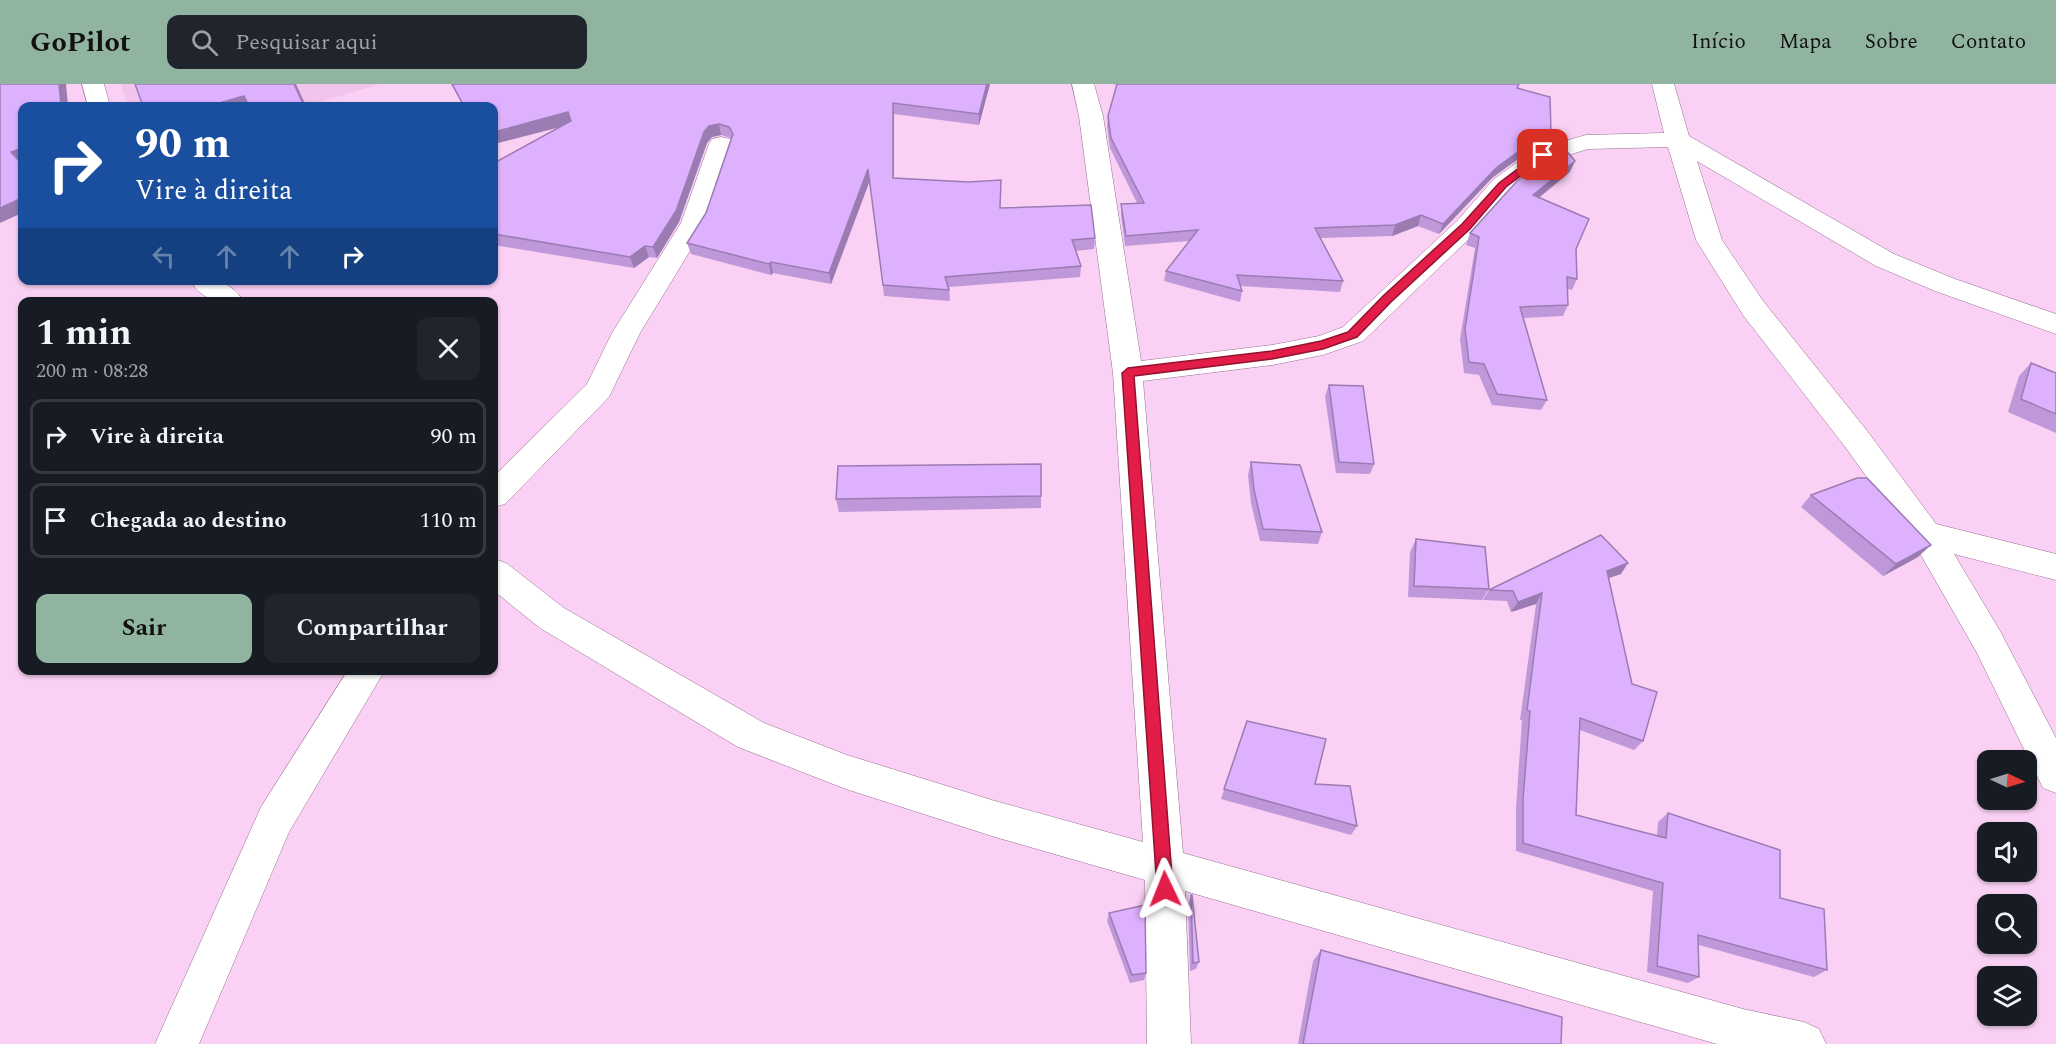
<!DOCTYPE html>
<html lang="pt">
<head>
<meta charset="utf-8">
<style>
	:root { --surface:#171b24; --page:#20242c; --text:#f1f3f6; --muted:#9ea1a6; --line:#363941; --accent:#91b4a0 }
	body { margin:0; font-family:Spectral,serif; background:var(--page); color:var(--text); height:100vh; display:flex; flex-direction:column; font-size:22px; white-space:nowrap }
	* { box-sizing:border-box; margin:0 }
	p { font-size:20px; color:var(--muted) }
	.icon { flex:none; width:33px; height:33px; fill:none; stroke:currentColor; stroke-width:2; stroke-linecap:round; stroke-linejoin:round }
	.map { position:relative; flex:1; overflow:hidden }
	.panel { position:absolute; left:18px; top:213px; width:480px; height:378px; display:flex; flex-direction:column; background:var(--surface); border-radius:12px; box-shadow:0 2px 4px #0004 }
	.panel>* { flex:none }
	.banner { position:absolute; left:18px; top:18px; width:480px; height:183px; border-radius:12px; box-shadow:0 2px 4px #0004; background:#1a4fa0; color:#fff; overflow:hidden }
	.needle { width:39px; rotate:94deg }
	.tools { position:absolute; left:1977px; top:666px; display:grid; gap:12px }
	.tools a { display:grid; place-items:center; width:60px; height:60px; border-radius:12px; background:var(--surface); box-shadow:0 2px 4px #0004; font-size:30px }
	.pin { position:absolute; display:grid; place-items:center; width:51px; height:51px; color:#fff; margin:-26px; border-radius:12px; box-shadow:0 3px 9px #0006 }
	.me { position:absolute; width:66px; margin:-33px; rotate:358deg; stroke-linejoin:round; filter:drop-shadow(0 0 4px #0008) }
	.turn { display:flex; align-items:center; gap:21px; height:126px; padding:0 18px; font-size:27px }
	.turn .icon { width:78px; height:78px; stroke-width:2.5 }
	.turn b { display:block; font-size:42px; line-height:51px }
	.lanes { display:flex; align-items:center; height:57px; padding:0 18px; background:#0003; justify-content:center; gap:30px; direction:ltr }
	.lanes .off { opacity:.35 }
	.round { display:grid; place-items:center; flex:none; width:63px; height:63px; border-radius:12px; background:var(--page) }
	.headline { display:flex; align-items:center; justify-content:space-between; height:102px; padding:0 18px }
	h1 { font-size:36px; font-weight:700; line-height:45px }
	.action { display:flex; gap:12px; margin-top:auto; padding:12px 18px }
	.action a { flex:1; height:69px; border-radius:12px; background:var(--accent); color:#111; font-size:24px; font-weight:700; line-height:69px; text-align:center }
	.action a+a { background:var(--page); color:var(--text) }
	ul { padding:0; list-style:none }
	li { display:flex; align-items:center; gap:18px; height:75px; margin:0 12px 9px; padding:0 6px; border:3px solid var(--line); border-radius:12px }
	li div { flex:1 }
	li b { display:block; font-size:22px }
	li em { font-style:normal }
	header { display:flex; align-items:center; gap:36px; box-sizing:border-box; height:84px; padding:0 30px; background:var(--accent); color:#111 }
	header strong { font-size:28px }
	nav { display:flex; gap:33px; margin-inline-start:auto; font-size:21px }
	.search { width:420px; height:54px; background:var(--page); display:flex; align-items:center; gap:15px; box-sizing:border-box; padding:0 21px; border-radius:12px; color:var(--muted); font-size:22px }
	.map>svg:first-child { display:block }
	.built { fill:#f2c3ec }
	.lines { fill:none; stroke-linecap:round; stroke-linejoin:round }
	.street-casing { stroke:#967191; stroke-width:1 }
	.street { fill:#fff; fill-rule:evenodd }
	.wall { fill:#bf98da }
	.shaded-wall { fill:#9b7cb2 }
	.building { fill:#deb1fe; stroke:#9b7cb2; stroke-width:1.5 }
	.route { fill:#e11d48; stroke:#92132f; stroke-width:1.5 }
</style>
</head>
<body>
<header>
<strong>GoPilot</strong>
<div class="search"><svg class="icon" aria-label="search" viewBox="0 0 24 24"><circle cx="10" cy="10" r="6"/><path d="M15 15l6 6"/></svg>Pesquisar aqui</div>
<nav><a>Início</a><a>Mapa</a><a>Sobre</a><a>Contato</a></nav>
</header>
<div class="map">
<svg width="2056" height="960" viewBox="0 0 2056 960">
	<rect width="100%" height="100%" fill="#fad1f4"/>
	<path class="built" d="M121,0H380L307,22H128Z"/>
	<g class="lines">
		<g class="street-casing">
			<g id="street">
				<path d="M82,0H104L110,22H88Z"/>
				<path d="M1072,0H1094L1103,32L1141,277L1272,261L1319,252L1343,243L1457,137L1493,96L1534,66L1586,51L1664,49L1652,0H1674L1689,52L1894,170L1955,195L2056,230V250L1935,207L1876,182L1697,77L1722,156L1763,217L1868,348L1936,440L2056,470V496L1954,470L2000,547L2056,654V709L2043,704L1976,567L1914,459L1846,364L1743,231L1696,156L1668,63L1588,65L1552,76L1511,106L1475,149L1363,257L1323,271L1272,281L1143,297L1183,769L1743,925L1804,938L1819,945L1826,960H1717L1185,807L1191,960H1147L1145,796L995,753L846,705L738,663L540,544L494,507V475L506,479L564,524L764,639L847,671L995,717L1143,758L1113,289L1079,32Z"/>
				<path d="M721,53L730,55L733,60L707,139L640,249L609,313L505,420L494,423V392L587,300L612,249L681,139L709,60L712,55Z"/>
				<path d="M190,196C213,196 230,195 244,218C220,218 204,219 190,196Z"/>
				<path d="M348,586H385L289,748L199,960H155L261,723Z"/>
			</g>
		</g>
		<use href="#street" class="street"/>
	</g>
	<g class="wall">
		<path d="M451,0H990L979,41L894,30V94L1001,124L1095,154L1094,165L1076,167L1081,182L1080,193L949,203L950,217L884,212L870,96L831,200L773,189L771,191L691,170L687,159L706,129L731,54L721,51L712,53L707,59L679,138L657,174L649,173L634,184L494,161V79L560,43L463,22Z"/>
		<path d="M1113,0H1519L1517,4L1547,60L1533,64L1492,94L1439,150L1418,142L1392,152L1320,154L1343,197L1340,208L1240,202L1242,207L1240,218L1164,197L1166,187L1189,157L1125,162L1121,131V120L1137,119L1110,64L1107,43L1108,32L1117,1Z"/>
		<path d="M1570,88L1539,114L1576,165L1577,195L1572,206L1568,205V221L1563,232L1523,234L1547,316L1541,326L1492,321L1479,291L1464,289L1460,255L1475,164L1466,161L1470,149Z"/>
		<path d="M2031,279L2056,289V349L2008,328L2019,292Z"/>
		<path d="M1329,301L1374,380L1370,390L1336,389L1325,312Z"/>
		<path d="M1251,378L1322,448L1318,460L1260,457L1251,419L1248,391Z"/>
		<path d="M1041,380V424L839,428L836,415Z"/>
		<path d="M1811,411L1918,473L1883,492L1801,423Z"/>
		<path d="M1416,455L1489,505L1482,516L1408,513L1410,468Z"/>
		<path d="M1621,490L1609,494L1643,657L1634,666L1580,646L1576,731L1657,752L1658,738L1668,729L1780,814L1827,886L1814,893L1699,861V893L1688,899L1647,888L1653,807L1516,767V724L1522,636H1520L1536,520L1511,528L1507,517L1483,516L1489,506Z"/>
		<path d="M1247,637L1315,700L1357,742L1351,751L1221,715Z"/>
		<path d="M1191,811L1199,878L1196,885L1190,887L1188,820Z"/>
		<path d="M1109,829L1146,889L1144,896L1130,899L1107,837Z"/>
		<path d="M1321,866L1561,960H1298L1313,877Z"/>
	</g>
	<g class="shaded-wall">
		<path d="M59,0H66L68,22H61Z"/>
		<path d="M294,0H296L306,22H304Z"/>
		<path d="M987,0H990L979,41V30Z"/>
		<path d="M244,12L251,22H209Z"/>
		<path d="M893,19L894,30V105L893,94Z"/>
		<path d="M568,28L572,40L494,60V48Z"/>
		<path d="M719,40L721,51L712,53L707,59L679,138L657,174L653,163L704,48L709,42Z"/>
		<path d="M1551,49L1547,60L1533,64L1492,94L1439,150L1443,140L1496,84L1537,54Z"/>
		<path d="M22,64V78L20,79L11,68Z"/>
		<path d="M1575,77L1570,88L1528,122L1533,111Z"/>
		<path d="M868,85L870,96L831,200L829,189Z"/>
		<path d="M22,114V129L0,139V124Z"/>
		<path d="M1421,131L1418,142L1392,152L1395,141Z"/>
		<path d="M645,162L649,173L634,184L630,173Z"/>
		<path d="M771,178L773,189L771,191L769,180Z"/>
		<path d="M1931,461L1918,473L1883,492L1896,480Z"/>
		<path d="M1628,479L1621,490L1599,497L1607,487Z"/>
		<path d="M1542,509L1536,520L1511,528L1518,518Z"/>
	</g>
	<g class="building">
		<path d="M0,0H59L61,22H22V64L11,68L22,80V114L0,124Z"/>
		<path d="M135,0H294L304,22H249L244,12L209,22H143Z"/>
		<path d="M452,0H987L979,30L893,19V94L968,98L1001,96L1000,124L1091,121L1095,154L1072,156L1081,182L945,193L949,206L883,201L868,85L829,189L771,178L769,180L687,159L706,129L733,50L729,43L719,40L709,42L704,48L676,127L653,163L645,162L630,173L494,150V79L571,37L568,28L494,48V22H463H464Z"/>
		<path d="M1117,0H1519L1517,4L1550,13L1551,49L1537,54L1496,84L1443,140L1421,131L1395,141L1315,144L1343,197L1237,191L1242,207L1166,187L1198,146L1126,152L1121,120L1144,119L1111,54L1108,32Z"/>
		<path d="M1565,65L1575,77L1533,111L1589,135L1576,165L1577,195L1567,193L1568,221L1520,223L1547,316L1497,310L1484,280L1469,278L1465,245L1479,153L1470,149L1517,97L1558,67Z"/>
		<path d="M2031,279L2056,289V330L2021,315Z"/>
		<path d="M1329,301L1363,302L1374,380L1339,378Z"/>
		<path d="M1251,378L1300,381L1322,448L1263,445L1254,406Z"/>
		<path d="M1041,380V412L836,415L838,382Z"/>
		<path d="M1857,394H1867L1931,461L1896,480L1811,411Z"/>
		<path d="M1601,451L1628,479L1607,487L1632,600L1657,608L1643,657L1580,634L1576,731L1666,754L1668,729L1780,766V814L1824,825L1827,886L1698,851L1699,893L1657,882L1663,799L1523,759V715L1530,627L1527,626L1542,509L1518,518L1513,507L1489,506Z"/>
		<path d="M1416,455L1485,463L1489,505L1414,502Z"/>
		<path d="M1247,637L1326,655L1315,700L1350,702L1357,742L1224,705Z"/>
		<path d="M1191,811H1192L1199,878L1193,879Z"/>
		<path d="M1145,821L1146,889L1132,891L1109,829Z"/>
		<path d="M1321,866L1562,933L1561,960H1303Z"/>
	</g>
	<path class="route" d="M1539,69L1548,71L1506,103L1470,145L1391,218L1357,253L1323,265L1272,275L1134,292L1173,805L1171,810L1165,813L1159,810L1157,805L1122,289L1128,284L1272,267L1321,257L1348,248L1383,212L1462,140L1499,99Z"/>
</svg>
<div class="tools">
<a><svg class="needle" viewBox="-14 -14 28 28"><path d="M0-13l5 13h-10z" fill="#e53935"/><path d="M0 13l5-13h-10z" fill="#9ea1a6"/></svg></a>
<a><svg class="icon" aria-label="sound" viewBox="0 0 24 24"><path d="M4 9h4l5-4v14l-5-4H4zM17 9q2 3 0 6"/></svg></a>
<a><svg class="icon" aria-label="search" viewBox="0 0 24 24"><circle cx="10" cy="10" r="6"/><path d="M15 15l6 6"/></svg></a>
<a><svg class="icon" aria-label="layers" viewBox="0 0 24 24"><path d="M12 4l9 5-9 5-9-5zM3 14l9 5 9-5"/></svg></a>
</div>
<div class="pin" style="left:1543px;top:71px;background:#d93025"><svg class="icon" aria-label="arrive" viewBox="0 0 24 24"><path d="M6 21V4h12l-3 4 3 4H6"/></svg></div>
<svg class="me" style="left:1165px;top:805px" viewBox="-20 -20 40 40"><path d="M0-17L14 15 0 8-14 15z" fill="#e11d48" stroke="#fff" stroke-width="4"/></svg>
<div class="banner">
<div class="turn"><svg class="icon" aria-label="right" viewBox="0 0 24 24"><path d="M7 20v-9h11M14 6l5 5-5 5"/></svg><div><b>90 m</b>Vire à direita</div></div>
<div class="lanes"><svg class="icon off" aria-label="left" viewBox="0 0 24 24"><path d="M17 20v-9H6M10 6l-5 5 5 5"/></svg><svg class="icon off" aria-label="ahead" viewBox="0 0 24 24"><path d="M12 20V5M6 11l6-6 6 6"/></svg><svg class="icon off" aria-label="ahead" viewBox="0 0 24 24"><path d="M12 20V5M6 11l6-6 6 6"/></svg><svg class="icon" aria-label="right" viewBox="0 0 24 24"><path d="M7 20v-9h11M14 6l5 5-5 5"/></svg></div>
</div>
<section class="panel">
<div class="headline"><div><h1>1 min</h1><p>200 m · 08:28</p></div><a class="round"><svg class="icon" aria-label="close" viewBox="0 0 24 24"><path d="M6 6l12 12M18 6L6 18"/></svg></a></div>
<ul>
<li><svg class="icon" aria-label="right" viewBox="0 0 24 24"><path d="M7 20v-9h11M14 6l5 5-5 5"/></svg><div><b>Vire à direita</b></div><em>90 m</em></li>
<li><svg class="icon" aria-label="arrive" viewBox="0 0 24 24"><path d="M6 21V4h12l-3 4 3 4H6"/></svg><div><b>Chegada ao destino</b></div><em>110 m</em></li>
</ul>
<div class="action"><a>Sair</a><a>Compartilhar</a></div>
</section>
</div>
</body>
</html>
